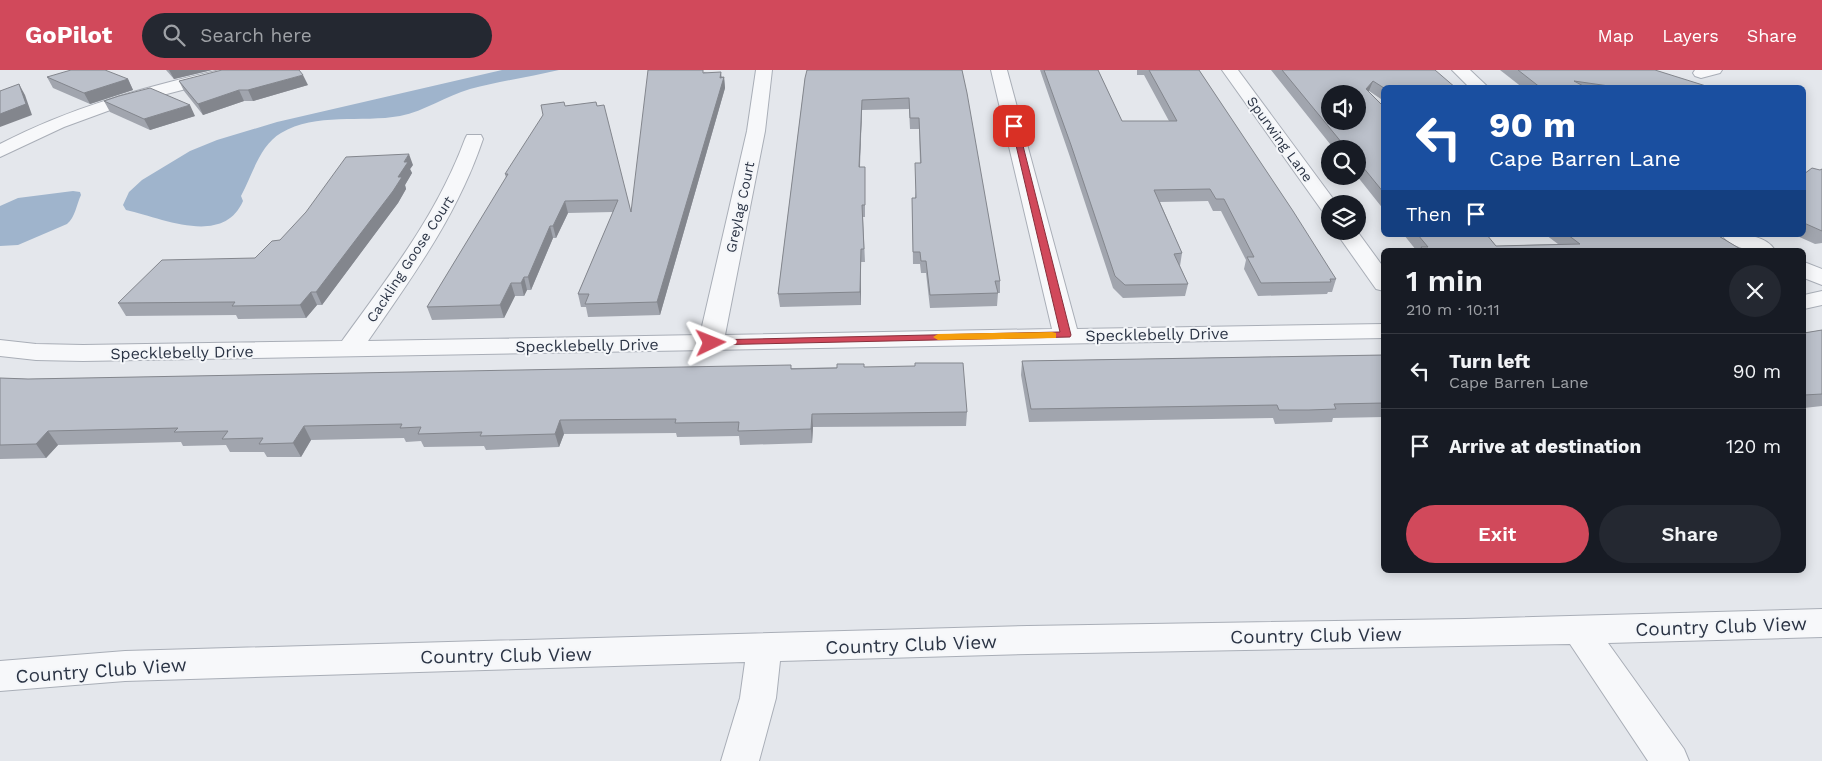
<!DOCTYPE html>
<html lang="en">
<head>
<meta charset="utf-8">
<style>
	:root { --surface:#171b24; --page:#242831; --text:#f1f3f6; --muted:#9ea1a6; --line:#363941; --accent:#d1495b }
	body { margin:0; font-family:"Work Sans",sans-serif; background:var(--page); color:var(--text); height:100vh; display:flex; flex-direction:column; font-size:19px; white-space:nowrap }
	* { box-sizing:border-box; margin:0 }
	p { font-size:16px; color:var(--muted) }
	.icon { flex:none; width:28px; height:28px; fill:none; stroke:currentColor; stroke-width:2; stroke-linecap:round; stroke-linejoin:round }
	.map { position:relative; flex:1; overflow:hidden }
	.drawer { position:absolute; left:1381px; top:178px; width:425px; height:325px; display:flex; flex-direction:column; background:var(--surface); border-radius:8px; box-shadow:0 2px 12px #0003 }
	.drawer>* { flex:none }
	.hud { position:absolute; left:1381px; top:15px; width:425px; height:152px; border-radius:8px; box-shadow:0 2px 12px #0003; background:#1a4fa0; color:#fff; overflow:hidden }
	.fabs { position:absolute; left:1321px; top:15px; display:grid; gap:10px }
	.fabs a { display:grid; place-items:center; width:45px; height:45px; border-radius:50%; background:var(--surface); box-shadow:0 2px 12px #0003; font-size:25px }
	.pin { position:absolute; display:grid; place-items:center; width:42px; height:42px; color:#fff; margin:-21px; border-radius:10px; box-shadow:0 2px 8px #0006 }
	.me { position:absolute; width:55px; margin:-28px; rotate:88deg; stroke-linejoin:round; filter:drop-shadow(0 0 4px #0008) }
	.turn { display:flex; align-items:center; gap:18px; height:105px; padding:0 25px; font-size:22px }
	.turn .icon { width:65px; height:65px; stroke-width:2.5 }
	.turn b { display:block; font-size:35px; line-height:42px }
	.then { display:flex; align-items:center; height:48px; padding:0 25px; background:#0003; gap:10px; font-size:19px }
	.round { display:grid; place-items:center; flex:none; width:52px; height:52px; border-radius:26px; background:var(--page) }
	.headline { display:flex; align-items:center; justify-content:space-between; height:85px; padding:0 25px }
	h1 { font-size:30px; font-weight:600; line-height:38px }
	.cta { display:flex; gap:10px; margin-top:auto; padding:10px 25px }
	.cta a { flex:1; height:58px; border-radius:30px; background:var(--accent); color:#fff; font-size:20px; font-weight:600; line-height:58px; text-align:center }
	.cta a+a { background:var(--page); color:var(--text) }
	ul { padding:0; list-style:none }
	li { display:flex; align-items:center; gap:15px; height:75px; padding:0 25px; border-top:1px solid var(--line) }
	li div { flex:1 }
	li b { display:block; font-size:19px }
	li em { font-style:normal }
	header { display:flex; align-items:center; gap:30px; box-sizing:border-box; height:70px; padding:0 25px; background:var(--accent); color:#fff }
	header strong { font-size:24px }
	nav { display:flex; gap:28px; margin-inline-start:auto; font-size:18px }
	.search { width:350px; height:45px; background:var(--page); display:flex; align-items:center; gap:12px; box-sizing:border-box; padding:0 18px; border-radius:28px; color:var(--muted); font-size:19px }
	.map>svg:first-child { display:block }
	.water { fill:#9fb4cc }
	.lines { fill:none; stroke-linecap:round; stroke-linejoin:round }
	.minor-casing { stroke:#a9aeb7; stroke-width:2 }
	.minor { fill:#f7f8fa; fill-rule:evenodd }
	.wall { fill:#a1a5ae }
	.shaded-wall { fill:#83868d }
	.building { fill:#bbc0ca; stroke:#83868d; fill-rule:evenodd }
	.route { fill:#d1495b; stroke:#882f3b }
	.slow { fill:#f59e0b }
	.labels { text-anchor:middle; stroke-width:4; stroke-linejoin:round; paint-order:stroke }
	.far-street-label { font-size:14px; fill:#2b3445; stroke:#f4f6f9 }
	.street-label { font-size:16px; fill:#2b3445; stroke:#f4f6f9 }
	.near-street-label { font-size:19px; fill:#2b3445; stroke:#f4f6f9 }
</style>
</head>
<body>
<header>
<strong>GoPilot</strong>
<div class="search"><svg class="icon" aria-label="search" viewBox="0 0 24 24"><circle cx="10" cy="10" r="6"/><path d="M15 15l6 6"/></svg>Search here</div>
<nav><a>Map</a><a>Layers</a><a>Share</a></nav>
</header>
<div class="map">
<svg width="1822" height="691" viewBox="0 0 1822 691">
	<rect width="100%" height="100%" fill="#e4e7ec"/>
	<g class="water">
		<path d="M502,0H559C530,7 499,11 470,19C446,26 425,41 400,46C361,53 316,42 281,63C259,76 252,106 241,126L243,131C223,177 162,148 126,140L123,135L129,122L142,110L190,81L217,70L277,52Z"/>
		<path d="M73,121L80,122L81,125C77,133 75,148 67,154L18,175L0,176V136L18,128Z"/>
	</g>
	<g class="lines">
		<g class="minor-casing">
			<g id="minor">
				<path d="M220,0H250L248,3L124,35L64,57L0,87V74C69,38 144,17 220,0Z"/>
				<path d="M756,0H772L765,61L725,265L1052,259L991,0H1007L1077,259L1384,254V268L83,291L36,290L0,286V270L36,274L83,275L342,271C389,206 437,145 465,69L467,65H481L483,69C458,144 413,206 368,271L700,265L747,61Z"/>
				<path d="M1222,0H1238L1337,134H1330V144L1323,142Z"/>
				<path d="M1452,0H1470L1489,18H1470Z"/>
				<path d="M1695,0H1722L1720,3L1701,8L1695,6L1693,3Z"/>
				<path d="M1335,161H1357L1384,198V221L1376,219Z"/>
				<path d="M1722,165C1740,165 1764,163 1775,180C1757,180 1734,182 1722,165Z"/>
				<path d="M1804,192L1822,199V215L1804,208Z"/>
				<path d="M1822,221V235L1804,239V225Z"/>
				<path d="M1822,539V567L1608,573L1684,679L1689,691H1648L1570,574L1028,584L780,591L776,628L759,691H721L740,628L745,592L125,611L0,621V591L125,581L1028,556L1465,549Z"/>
			</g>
		</g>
		<use href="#minor" class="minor"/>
	</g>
	<g class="wall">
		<path d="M166,0H212L174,9Z"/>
		<path d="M962,0L1000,211V223H998L997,236L930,238L926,203H921L920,194H913L912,128H915L920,93L919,59H910L909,39L862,40L860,97L865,109V147H863L865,192H861V235L780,237L778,224L805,8Z"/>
		<path d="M1040,0H1098L1122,51H1169L1144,5H1137V0H1199L1336,209L1332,222H1328L1327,224L1258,226L1244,199L1246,190L1221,141H1213L1208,131L1160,132L1182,183L1180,196L1188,214L1185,226L1123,228L1113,218L1070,87Z"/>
		<path d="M1271,0H1435L1384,18V31L1369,21V22L1384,37V140L1357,106H1358V79H1334Z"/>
		<path d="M1500,0H1655L1706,18H1523Z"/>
		<path d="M704,2L724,7L725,18L660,245L588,247L586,237H581L578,224L613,142L568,143L556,168H553L531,220H527L524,226H515L504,248L432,250L427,237L506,108L505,104L565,36H597L631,142Z"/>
		<path d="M47,7L128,9L133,20L90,34L53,18Z"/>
		<path d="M179,11L308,15L253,31H244L203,45L184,21Z"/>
		<path d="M104,31L195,46L150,60L110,42Z"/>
		<path d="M413,95L410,99L412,103L405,115L406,119L398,133L322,235H317L306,248L238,249L236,245L126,246L118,233L255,188L280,170Z"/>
		<path d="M1822,99V173L1815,174L1795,165H1804V104L1820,100Z"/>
		<path d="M1404,165H1487L1496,176L1558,174L1546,165H1717L1742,180H1416Z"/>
		<path d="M1822,260V336L1804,338V263Z"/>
		<path d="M1384,285V347L1333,348L1332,352L1275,354L1273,348L1029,352L1021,305L1022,291Z"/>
		<path d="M864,297L967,342L966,356L813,357L812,373L740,375L739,366L677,367L676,363L564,364L559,377L486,380L484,376L424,377L421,371L406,372L404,368L311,370L301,387H267L264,382H230L226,375L183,376L181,372L58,375L46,388L0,389V308L28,309Z"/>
	</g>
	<g class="shaded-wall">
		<path d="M169,0H212L174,9Z"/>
		<path d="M721,2L722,13L724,7L725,18L660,245L657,232Z"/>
		<path d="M303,5L308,15L253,31L248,20Z"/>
		<path d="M128,9L133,20L90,34L84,23Z"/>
		<path d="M1373,11L1369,21L1363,29L1366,19Z"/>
		<path d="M19,14L25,25L32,45L0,57V44Z"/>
		<path d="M239,20L244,31L203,45L198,34Z"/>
		<path d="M862,30V40L859,109V97Z"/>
		<path d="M190,35L195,46L150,60L144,49Z"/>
		<path d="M409,84L413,95L410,99L412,103L405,115L406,119L398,133L322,235L316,222L398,107L404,92Z"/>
		<path d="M565,131L568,143L556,168L553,156Z"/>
		<path d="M550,156L553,168L531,220L528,207Z"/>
		<path d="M861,179V235L860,222Z"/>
		<path d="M524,207L527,220L524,226L521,213Z"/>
		<path d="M511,213L515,226L504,248L500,235Z"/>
		<path d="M311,222L317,235L306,248L300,235Z"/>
		<path d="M812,344L813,357L812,373L811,359Z"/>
		<path d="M560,350L564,364L559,377L555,364Z"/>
		<path d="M304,356L311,370L301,387L293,373Z"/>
		<path d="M48,361L58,375L46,388L36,374Z"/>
	</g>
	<g class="building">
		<path d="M71,0H105L128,9L84,23L47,7Z"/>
		<path d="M222,0H299L303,5L248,20H239L198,34L179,11Z"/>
		<path d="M648,0H703V3L721,2L720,8L724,7L657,232L585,234L589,224H578L618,130L565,131L553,156H550L528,207H524L521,213H511L500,235L427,237L508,104H505L543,45L541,35L564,32L565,36L596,32L597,36L604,35L631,142Z"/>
		<path d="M807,0H962L967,23L1000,211H995L998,223L930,225L926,191H921L920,182H913L912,128H916L915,93H921L919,48H910L909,28L862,30L859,97H865V135H862L864,179H861L860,222L778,224L805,8Z"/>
		<path d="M1044,0H1098L1122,51H1177L1149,0H1199L1293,141L1336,209H1330L1331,212L1261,213L1247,187H1254L1224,129H1216L1210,119L1154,120L1182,183L1174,184L1188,214L1125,215L1115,206L1071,75Z"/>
		<path d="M1282,0H1435L1456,18H1384L1373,11L1366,19L1384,37V123L1358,91V79H1347ZM1330,24H1358V51H1330Z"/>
		<path d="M1518,0H1655L1706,16V18H1623L1574,11L1587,18H1541Z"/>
		<path d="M19,14L26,34L0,44V21Z"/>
		<path d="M150,18L190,35L144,49L104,31L119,26Z"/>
		<path d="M409,84L404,92H408L398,107H402L393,121L316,222H311L300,235L232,236L235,232L118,233L162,190L255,188L272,171L280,170L306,142L346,87Z"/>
		<path d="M1812,98L1820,100L1822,99V161L1804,153V104Z"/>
		<path d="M1418,165H1487L1496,176L1580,174L1568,165H1717L1742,180H1423L1421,177H1428Z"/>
		<path d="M1822,260V324L1804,325V263Z"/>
		<path d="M1384,285V333L1334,334L1336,339L1309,340H1279L1277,335L1031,339L1022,291Z"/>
		<path d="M915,293H963L967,342L812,344L811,359L738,361L739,352L675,353L676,349L560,350L555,364L480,366L482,362L418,364L421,357L400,358L402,354L304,356L293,373L259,374L263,368L222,369L228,361L174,362L178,358L48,361L36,374L0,375V308L28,309L791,295V299L837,298V294H864V297L915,296Z"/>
	</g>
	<path class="route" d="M1011,54L1018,56L1071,265L1070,267L708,275L706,273L711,270L1060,262Z"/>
	<path class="slow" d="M1052,262L1056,263V268L938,270L933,267L938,264Z"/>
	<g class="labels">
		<g class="far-street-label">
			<text transform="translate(1280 69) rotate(54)" y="5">Spurwing Lane</text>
			<text transform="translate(740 137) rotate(-78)" y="5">Greylag Court</text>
			<text transform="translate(410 189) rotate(-57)" y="5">Cackling Goose Court</text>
		</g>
		<g class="street-label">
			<text transform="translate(1157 264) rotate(-1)" y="6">Specklebelly Drive</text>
			<text transform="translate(587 275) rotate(-1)" y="6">Specklebelly Drive</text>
			<text transform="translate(182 282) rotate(-1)" y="6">Specklebelly Drive</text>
		</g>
		<g class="near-street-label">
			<text transform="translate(1721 556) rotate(-2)" y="7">Country Club View</text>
			<text transform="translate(1316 565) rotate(-1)" y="7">Country Club View</text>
			<text transform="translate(911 574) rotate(-2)" y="7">Country Club View</text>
			<text transform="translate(506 585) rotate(-1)" y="7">Country Club View</text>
			<text transform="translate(101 600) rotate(-4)" y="7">Country Club View</text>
		</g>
	</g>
</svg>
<div class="fabs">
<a><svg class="icon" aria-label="sound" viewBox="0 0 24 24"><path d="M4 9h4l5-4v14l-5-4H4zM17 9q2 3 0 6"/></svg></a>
<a><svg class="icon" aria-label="search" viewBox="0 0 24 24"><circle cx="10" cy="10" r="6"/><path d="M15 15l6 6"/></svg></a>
<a><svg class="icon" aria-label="layers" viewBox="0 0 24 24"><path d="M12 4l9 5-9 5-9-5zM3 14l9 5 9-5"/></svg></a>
</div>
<div class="pin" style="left:1014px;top:56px;background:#d93025"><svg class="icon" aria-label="arrive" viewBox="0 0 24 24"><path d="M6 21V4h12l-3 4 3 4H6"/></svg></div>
<svg class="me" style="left:711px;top:273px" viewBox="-20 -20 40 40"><path d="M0-17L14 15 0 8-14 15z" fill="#d1495b" stroke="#fff" stroke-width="4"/></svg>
<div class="hud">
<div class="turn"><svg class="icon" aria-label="left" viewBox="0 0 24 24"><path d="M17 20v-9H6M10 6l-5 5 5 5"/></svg><div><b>90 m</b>Cape Barren Lane</div></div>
<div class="then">Then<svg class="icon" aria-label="arrive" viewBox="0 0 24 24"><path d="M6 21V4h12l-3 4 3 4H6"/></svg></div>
</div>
<section class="drawer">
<div class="headline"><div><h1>1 min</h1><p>210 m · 10:11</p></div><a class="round"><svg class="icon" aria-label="close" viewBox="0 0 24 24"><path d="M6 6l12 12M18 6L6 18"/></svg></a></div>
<ul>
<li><svg class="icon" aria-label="left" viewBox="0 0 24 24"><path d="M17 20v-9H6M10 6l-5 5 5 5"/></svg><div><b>Turn left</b><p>Cape Barren Lane</p></div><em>90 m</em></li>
<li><svg class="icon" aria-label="arrive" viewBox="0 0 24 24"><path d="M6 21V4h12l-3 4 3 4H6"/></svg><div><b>Arrive at destination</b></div><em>120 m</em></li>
</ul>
<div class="cta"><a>Exit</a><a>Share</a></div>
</section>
</div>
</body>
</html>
